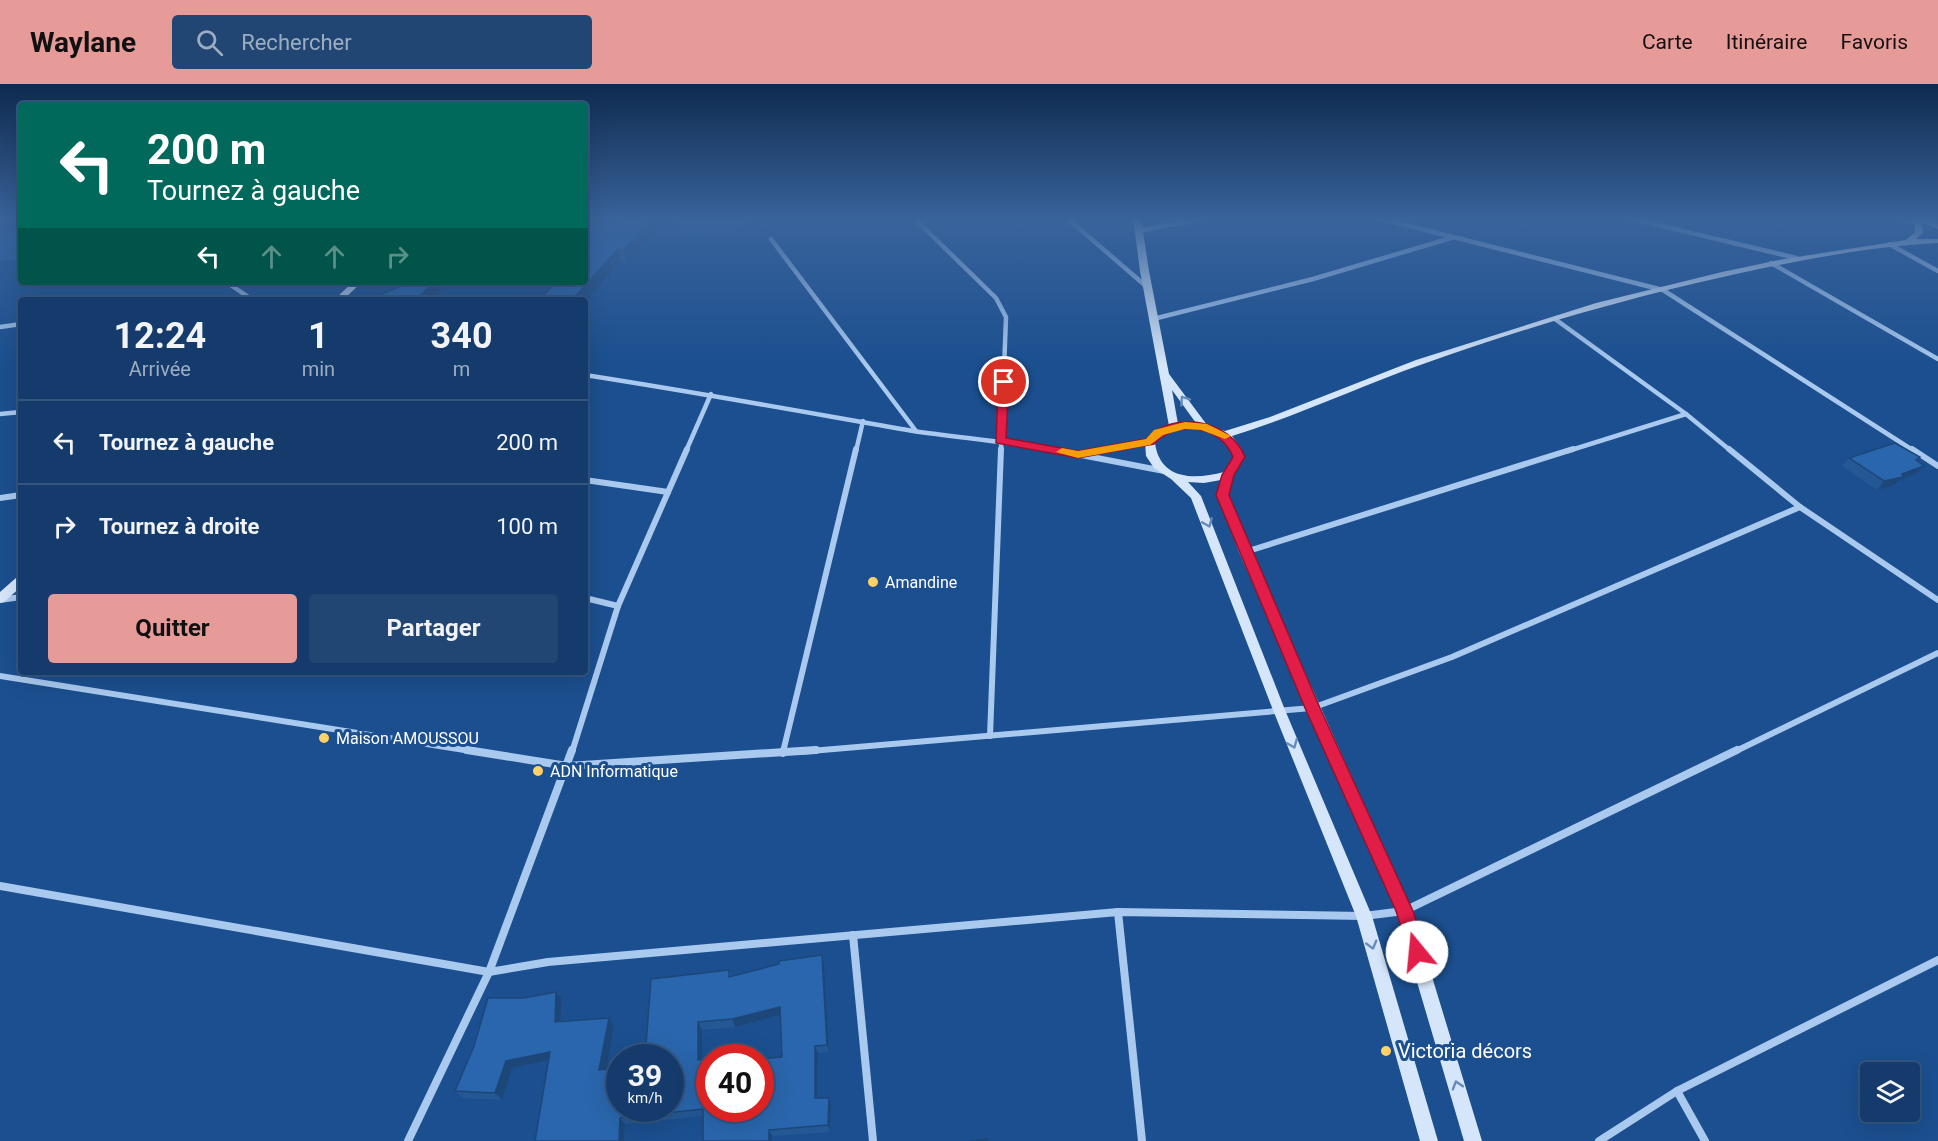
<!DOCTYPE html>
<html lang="fr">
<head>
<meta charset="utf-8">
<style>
	:root { --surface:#143b6b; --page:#214673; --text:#f1f3f6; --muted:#9dadc1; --line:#33557e; --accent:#e69b98 }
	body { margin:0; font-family:Roboto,sans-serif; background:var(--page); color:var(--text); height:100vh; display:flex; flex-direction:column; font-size:22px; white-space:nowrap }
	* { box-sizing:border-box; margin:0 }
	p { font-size:20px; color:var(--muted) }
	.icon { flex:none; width:33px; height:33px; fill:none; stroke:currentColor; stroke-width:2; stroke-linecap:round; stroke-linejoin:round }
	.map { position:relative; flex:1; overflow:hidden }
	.panel { position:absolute; left:18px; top:213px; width:570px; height:378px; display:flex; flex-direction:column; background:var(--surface); border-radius:6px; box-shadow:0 6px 24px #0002,0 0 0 2px var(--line) }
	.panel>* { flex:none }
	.guide { position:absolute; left:18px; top:18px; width:570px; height:183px; border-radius:6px; box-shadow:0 6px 24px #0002,0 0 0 2px var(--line); background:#00695c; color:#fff; overflow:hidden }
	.fabs { position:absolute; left:1860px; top:978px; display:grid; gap:12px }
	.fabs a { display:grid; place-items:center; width:60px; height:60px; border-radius:6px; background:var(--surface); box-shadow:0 6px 24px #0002,0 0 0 2px var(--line); font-size:30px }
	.speed { position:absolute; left:606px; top:960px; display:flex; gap:12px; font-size:30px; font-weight:700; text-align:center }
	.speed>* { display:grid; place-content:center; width:78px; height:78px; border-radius:50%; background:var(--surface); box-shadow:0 6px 24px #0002,0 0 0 2px var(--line); line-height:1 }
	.speed small { font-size:15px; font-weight:400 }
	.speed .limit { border:9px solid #d22; background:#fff; color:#111 }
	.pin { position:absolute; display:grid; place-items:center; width:51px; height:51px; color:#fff; margin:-26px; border:3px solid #fff; border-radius:50%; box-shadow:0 2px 6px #0007 }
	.me { position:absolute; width:66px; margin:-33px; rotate:343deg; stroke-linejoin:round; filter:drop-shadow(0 0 4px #0008) }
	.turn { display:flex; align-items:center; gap:21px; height:126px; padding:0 30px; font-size:27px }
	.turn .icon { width:78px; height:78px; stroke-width:2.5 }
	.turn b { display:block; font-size:42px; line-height:51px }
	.lanes { display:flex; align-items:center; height:57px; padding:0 30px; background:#0003; justify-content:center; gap:30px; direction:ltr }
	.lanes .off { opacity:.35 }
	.eta { display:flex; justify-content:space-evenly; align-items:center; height:102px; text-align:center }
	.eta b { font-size:36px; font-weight:700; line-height:42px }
	.action { display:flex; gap:12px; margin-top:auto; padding:12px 30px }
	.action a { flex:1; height:69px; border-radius:6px; background:var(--accent); color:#111; font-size:24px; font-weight:700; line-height:69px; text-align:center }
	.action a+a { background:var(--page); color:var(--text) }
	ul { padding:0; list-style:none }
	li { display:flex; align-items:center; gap:18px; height:84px; padding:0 30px; border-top:2px solid var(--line) }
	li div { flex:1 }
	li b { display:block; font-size:22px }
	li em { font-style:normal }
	header { display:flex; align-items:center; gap:36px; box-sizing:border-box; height:84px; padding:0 30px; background:var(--accent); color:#111 }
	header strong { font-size:28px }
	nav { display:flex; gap:33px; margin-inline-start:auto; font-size:21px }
	.search { width:420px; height:54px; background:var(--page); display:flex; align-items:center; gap:15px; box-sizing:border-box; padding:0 21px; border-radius:6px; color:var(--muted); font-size:22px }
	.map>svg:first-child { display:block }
	.green { fill:#2461a8 }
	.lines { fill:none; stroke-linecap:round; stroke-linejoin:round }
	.street-far2 { stroke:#a9c9ee; stroke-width:4.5 }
	.street-far1 { stroke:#a9c9ee; stroke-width:6 }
	.street { stroke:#a9c9ee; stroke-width:8 }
	.secondary { fill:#d6e6fa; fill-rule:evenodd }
	.wall { fill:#245895; fill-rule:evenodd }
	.shaded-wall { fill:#1d4779 }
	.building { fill:#2a66ad; stroke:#1d4779; stroke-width:1.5; fill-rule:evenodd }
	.oneway { stroke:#668bba }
	.route { fill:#e11d48; stroke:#92132f; stroke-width:1.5 }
	.slow { fill:#f59e0b }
	.poi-dot { fill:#ffd166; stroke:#1b4f8f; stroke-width:2 }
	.labels { text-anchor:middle; stroke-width:6; stroke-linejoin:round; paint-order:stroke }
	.poi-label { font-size:16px; fill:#fff; stroke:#1b4f8f; text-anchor:start }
	.near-poi-label { font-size:20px; fill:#fff; stroke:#1b4f8f; text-anchor:start }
</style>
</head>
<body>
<header>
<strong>Waylane</strong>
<div class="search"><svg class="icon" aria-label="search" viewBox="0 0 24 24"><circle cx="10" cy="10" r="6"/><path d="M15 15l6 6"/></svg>Rechercher</div>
<nav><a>Carte</a><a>Itinéraire</a><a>Favoris</a></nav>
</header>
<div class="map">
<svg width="1938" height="1057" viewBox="0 0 1938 1057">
	<rect width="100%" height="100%" fill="#1b4f8f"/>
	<g class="green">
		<path d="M675,134H756L734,148L680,154Z"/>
		<path d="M21,145V175L0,177V149Z"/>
	</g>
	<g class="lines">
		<g class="street-far2">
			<path d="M914,134L996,214L1006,233L1001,367"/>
			<path d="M1067,134L1147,203"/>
			<path d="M1378,134L1663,206L1914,367"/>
			<path d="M1629,134L1796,174"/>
			<path d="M1899,134L1919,139"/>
			<path d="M1139,147L1206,134"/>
			<path d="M771,155L916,347"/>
			<path d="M1889,160L1938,187"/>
			<path d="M1771,179L1938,275"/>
			<path d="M226,198L253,216"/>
			<path d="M223,216L248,213"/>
			<path d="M1153,235L1313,195L1451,154"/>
			<path d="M1555,235L1686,330L1731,367"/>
			<path d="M0,243L21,240"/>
			<path d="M585,291C695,308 804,328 913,347C961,354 1010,358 1058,367"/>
			<path d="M0,330L21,328"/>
			<path d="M686,367L711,310"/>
			<path d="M856,367L863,337"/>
			<path d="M1101,367L1150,358"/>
			<path d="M1568,367L1686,330"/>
		</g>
		<g class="street-far1">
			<path d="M1050,365L1164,387"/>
			<path d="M1729,365L1800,423L1938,516"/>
			<path d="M1912,365L1938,382"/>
			<path d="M1084,370L1109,365"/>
			<path d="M585,396L668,408"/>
			<path d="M0,414L21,411"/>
			<path d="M1245,468L1573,365"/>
			<path d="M585,514L618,522"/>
			<path d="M0,516L21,513"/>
			<path d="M0,592L477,668"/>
			<path d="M990,652L1001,365"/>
			<path d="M572,668L618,522L687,365"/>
			<path d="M783,668L856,365"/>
			<path d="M799,668L1312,624L1452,573L1800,423"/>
			<path d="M1734,668L1938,569"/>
		</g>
		<g class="street">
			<path d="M467,666L567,682L816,666"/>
			<path d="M783,669L784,666"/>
			<path d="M0,802L489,888L548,878L1118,828L1364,832L1404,827L1737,666"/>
			<path d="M1118,828L1142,1057"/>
			<path d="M853,851L873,1057"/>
			<path d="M1677,1007L1705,1057"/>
			<path d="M408,1057L489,888L572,666"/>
			<path d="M1599,1057L1677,1007L1938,876"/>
		</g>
		<g class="secondary">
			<path d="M1133,134H1141L1149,187L1169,290L1207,341L1225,347L1270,333L1416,276L1596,219L1722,188L1784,175L1906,156L1915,148L1914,134H1927L1938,140V145L1922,138L1923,149L1916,155H1938V159C1878,162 1818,173 1759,185C1645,209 1532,241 1423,280C1358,303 1297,332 1232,352L1241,364L1244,373L1233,391L1228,411L1251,468L1412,827L1482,1057H1464L1396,827L1239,468L1218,411L1221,396L1204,399L1188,398L1201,412L1285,626L1372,832L1438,1057H1420L1356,832L1273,626L1191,414L1171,395L1154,384L1146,372L1145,358L1146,356L1154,347L1169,342L1140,187ZM1172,306L1196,339L1178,340ZM1185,344C1207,346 1226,351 1234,373L1224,388C1194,396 1160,396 1155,359L1162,351Z"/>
			<path d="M353,198H362L343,216H334Z"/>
			<path d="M21,492V503L4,518L0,519V508L17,493Z"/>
		</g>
	</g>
	<g class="wall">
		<path d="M618,138L627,178L621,177L585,218V216Z"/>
		<path d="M1920,373L1917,376L1924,382L1916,390L1900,396L1895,401L1877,406L1842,382L1849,374Z"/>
		<path d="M822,871L824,879L829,968L818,969L817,1014L831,1020L830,1048L772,1052L703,1032L625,1040L624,1057H535L548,977L512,984L502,1016L463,1014L455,1007L524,914L556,908L562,915L561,937L609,934L614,942L606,985L620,1024L670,974L729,886L732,892ZM780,931L782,973L710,1024L702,976V946L735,943Z"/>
	</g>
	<g class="shaded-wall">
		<path d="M651,134H664L627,178L624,166Z"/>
		<path d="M618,165L621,177L585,218V216H572Z"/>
		<path d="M433,198H448L431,216H416Z"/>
		<path d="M1924,382L1916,390L1900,396L1895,401L1877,406L1884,397Z"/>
		<path d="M822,871L824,879L829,968L827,961Z"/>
		<path d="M556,908L562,915L560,945L555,938Z"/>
		<path d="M780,923L783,930L735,943L732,935Z"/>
		<path d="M609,934L614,942L605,993L599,986Z"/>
		<path d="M698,938L702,946V983L698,976Z"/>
		<path d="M815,962L818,969L817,1021L815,1014Z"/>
		<path d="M550,968L556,975L512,984L502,1016L495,1009L506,977Z"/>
		<path d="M829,1014L831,1020L830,1048L828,1041Z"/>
		<path d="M620,1034L625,1040L624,1057H619Z"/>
		<path d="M769,1046L772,1052V1057H769Z"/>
	</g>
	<g class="building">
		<path d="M585,134L618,138L621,134H651L624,166L618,165L572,216H539L556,198H585Z"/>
		<path d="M412,198H433L416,216H418H367Z"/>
		<path d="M1895,359L1920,373L1916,376L1924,382L1902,390L1903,393L1884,397L1849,374Z"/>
		<path d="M822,871L827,961L815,962V1014H829L828,1041L769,1046V1057H703V1025L620,1034L619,1057H535L550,968L506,977L495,1009L455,1007L474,962L488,914H524L556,908L555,938L609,934L599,986L620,984V1024H670V974H645L651,895L729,886V893L779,880V877ZM780,923L782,973L760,975V1024H710V975L698,976V938L732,935Z"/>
		<path d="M742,970V974H718Z"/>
		<path d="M987,1055V1057H969Z"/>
	</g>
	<defs><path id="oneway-chevron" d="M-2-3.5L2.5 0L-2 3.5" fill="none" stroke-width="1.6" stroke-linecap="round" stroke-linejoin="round" transform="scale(1.5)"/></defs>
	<g class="oneway">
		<use href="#oneway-chevron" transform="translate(1184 316) rotate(-125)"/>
		<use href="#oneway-chevron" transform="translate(1208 439) rotate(67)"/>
		<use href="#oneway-chevron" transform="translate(1293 660) rotate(68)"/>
		<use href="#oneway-chevron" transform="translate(1372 861) rotate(74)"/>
		<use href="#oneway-chevron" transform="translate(1457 1001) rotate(-107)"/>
	</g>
	<linearGradient id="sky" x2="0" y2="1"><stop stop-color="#0f2b4f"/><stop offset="0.48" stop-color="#39639b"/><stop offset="1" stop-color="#39639b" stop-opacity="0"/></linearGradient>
	<rect width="1938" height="282" fill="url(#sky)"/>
	<path class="route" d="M1004,294L1009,298L1006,354L1078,367L1146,355C1174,325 1231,336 1245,373L1234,391L1229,411L1320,624L1413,827L1426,868L1423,874L1417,877L1411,874L1396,827L1305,624L1216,411L1222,391L1233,373C1221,341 1176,336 1154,360L1078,374L996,359L998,298Z"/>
	<path class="slow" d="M1185,338L1207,340L1231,352L1225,355L1201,346L1185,345L1163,351L1150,361L1078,374L1056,368L1062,364L1078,367L1146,355L1154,346Z"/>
	<g class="poi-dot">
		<circle cx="873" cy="498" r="6"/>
		<circle cx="324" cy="654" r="6"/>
		<circle cx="538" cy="687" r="6"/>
		<circle cx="1386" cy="967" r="6"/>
	</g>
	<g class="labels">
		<g class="poi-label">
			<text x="885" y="504">Amandine</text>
			<text x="336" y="660">Maison AMOUSSOU</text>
			<text x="550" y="693">ADN Informatique</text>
		</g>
		<g class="near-poi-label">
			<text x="1398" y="974">Victoria décors</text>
		</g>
	</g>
</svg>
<div class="fabs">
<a><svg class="icon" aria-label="layers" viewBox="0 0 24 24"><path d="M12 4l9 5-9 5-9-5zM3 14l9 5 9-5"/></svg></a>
</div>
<div class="speed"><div>39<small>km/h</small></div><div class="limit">40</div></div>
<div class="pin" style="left:1004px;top:298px;background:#d93025"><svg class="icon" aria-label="arrive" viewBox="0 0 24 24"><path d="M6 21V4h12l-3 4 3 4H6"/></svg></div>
<svg class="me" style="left:1417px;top:868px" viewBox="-20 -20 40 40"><circle r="19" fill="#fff"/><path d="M0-13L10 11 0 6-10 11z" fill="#e11d48"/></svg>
<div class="guide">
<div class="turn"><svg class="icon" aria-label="left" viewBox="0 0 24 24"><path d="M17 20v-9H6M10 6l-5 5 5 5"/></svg><div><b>200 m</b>Tournez à gauche</div></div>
<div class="lanes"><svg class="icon" aria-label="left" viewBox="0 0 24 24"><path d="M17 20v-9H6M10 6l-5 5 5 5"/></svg><svg class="icon off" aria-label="ahead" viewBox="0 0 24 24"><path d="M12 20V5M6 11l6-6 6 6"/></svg><svg class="icon off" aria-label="ahead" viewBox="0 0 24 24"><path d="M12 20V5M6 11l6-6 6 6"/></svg><svg class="icon off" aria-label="right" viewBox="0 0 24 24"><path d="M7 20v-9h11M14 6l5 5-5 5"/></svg></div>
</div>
<section class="panel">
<div class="eta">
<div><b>12:24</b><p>Arrivée</p></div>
<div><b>1</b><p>min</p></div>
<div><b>340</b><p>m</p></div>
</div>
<ul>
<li><svg class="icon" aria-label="left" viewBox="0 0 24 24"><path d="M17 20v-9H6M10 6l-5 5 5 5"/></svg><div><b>Tournez à gauche</b></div><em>200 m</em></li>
<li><svg class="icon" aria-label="right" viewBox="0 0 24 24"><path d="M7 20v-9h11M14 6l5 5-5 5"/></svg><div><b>Tournez à droite</b></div><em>100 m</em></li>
</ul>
<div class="action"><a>Quitter</a><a>Partager</a></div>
</section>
</div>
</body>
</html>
